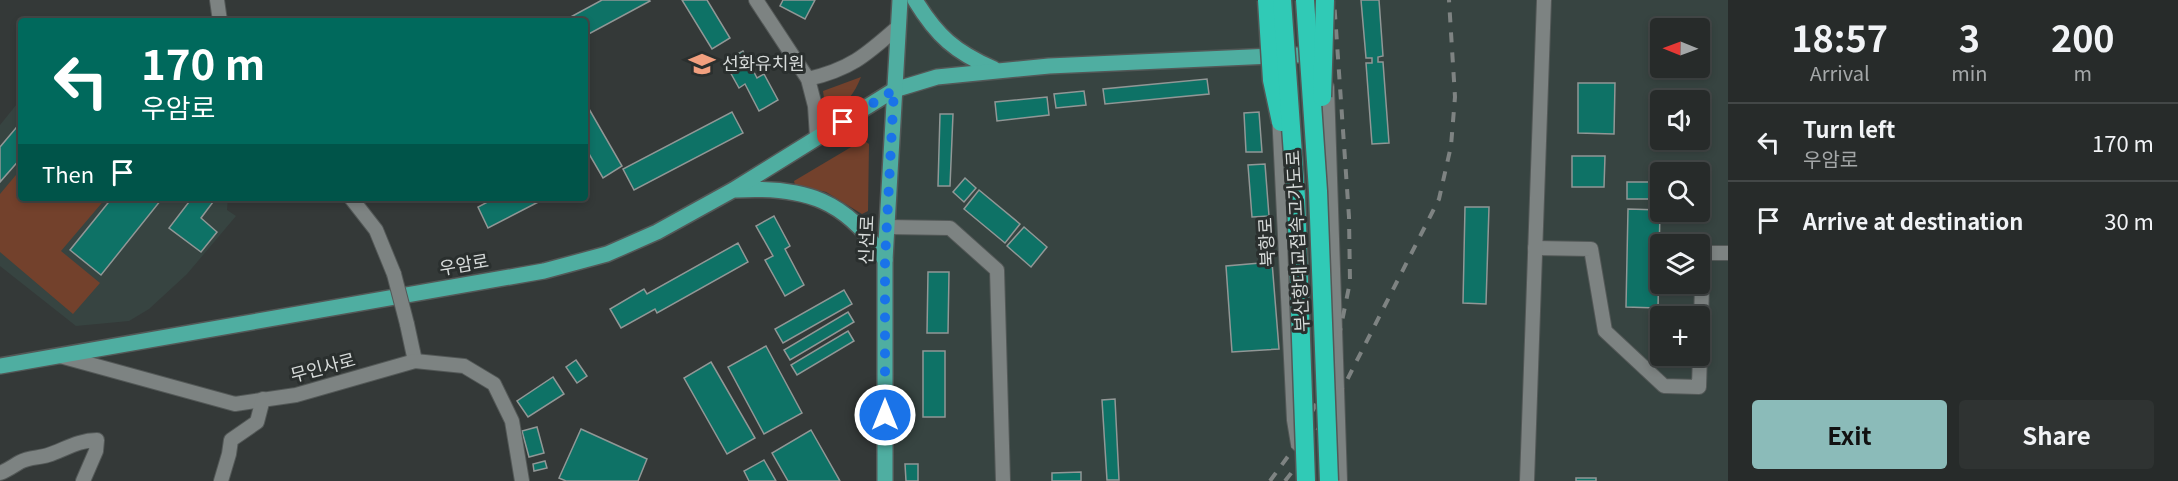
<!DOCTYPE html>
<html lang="en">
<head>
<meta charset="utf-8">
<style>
	:root { --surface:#272b2a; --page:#2f3332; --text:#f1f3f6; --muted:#a4a7a8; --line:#434747; --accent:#8bbbb9 }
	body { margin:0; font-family:Georgia,"Noto Sans KR",serif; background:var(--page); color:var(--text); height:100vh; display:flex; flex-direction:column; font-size:22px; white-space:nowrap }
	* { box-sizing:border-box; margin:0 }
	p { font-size:20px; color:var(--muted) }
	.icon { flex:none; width:33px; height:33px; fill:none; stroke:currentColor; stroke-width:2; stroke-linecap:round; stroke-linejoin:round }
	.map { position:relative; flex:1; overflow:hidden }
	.side { display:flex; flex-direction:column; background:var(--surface); width:450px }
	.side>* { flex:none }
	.top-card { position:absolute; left:18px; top:18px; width:570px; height:183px; border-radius:6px; box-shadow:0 3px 9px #0003,0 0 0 2px var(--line); background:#00695c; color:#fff; overflow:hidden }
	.needle { width:39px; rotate:271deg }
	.buttons { position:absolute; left:1650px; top:18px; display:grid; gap:12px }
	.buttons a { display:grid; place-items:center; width:60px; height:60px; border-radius:6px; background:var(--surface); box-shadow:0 3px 9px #0003,0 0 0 2px var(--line); font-size:30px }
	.pin { position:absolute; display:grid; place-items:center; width:51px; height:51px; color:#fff; margin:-26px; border-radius:12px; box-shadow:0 3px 9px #0006 }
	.me { position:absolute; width:66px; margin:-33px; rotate:0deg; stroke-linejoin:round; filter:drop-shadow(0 0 4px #0008) }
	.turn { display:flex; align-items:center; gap:21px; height:126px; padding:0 24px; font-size:27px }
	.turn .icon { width:78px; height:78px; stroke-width:2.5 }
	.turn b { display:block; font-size:42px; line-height:51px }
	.then { display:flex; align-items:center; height:57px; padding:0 24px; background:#0003; gap:12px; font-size:22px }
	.eta { display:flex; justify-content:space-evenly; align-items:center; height:102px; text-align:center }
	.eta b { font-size:36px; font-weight:700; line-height:42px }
	.action { display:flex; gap:12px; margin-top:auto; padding:12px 24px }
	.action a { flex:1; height:69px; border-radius:6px; background:var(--accent); color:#111; font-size:24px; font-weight:700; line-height:69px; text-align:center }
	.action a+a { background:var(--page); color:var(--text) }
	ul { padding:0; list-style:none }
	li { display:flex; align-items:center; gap:18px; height:78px; padding:0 24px; border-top:2px solid var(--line) }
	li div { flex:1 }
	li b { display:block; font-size:22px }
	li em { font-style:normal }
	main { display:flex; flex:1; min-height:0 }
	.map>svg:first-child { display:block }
	.built { fill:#374441; fill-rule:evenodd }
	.green { fill:#73412c }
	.building { fill:#0e7266; stroke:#919796; stroke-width:1.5 }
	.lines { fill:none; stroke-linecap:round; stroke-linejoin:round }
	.minor-casing { stroke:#535857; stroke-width:16 }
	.major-casing { stroke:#535857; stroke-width:18 }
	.minor { stroke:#7d8382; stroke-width:14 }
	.major { stroke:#4faea1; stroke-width:15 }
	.rail { stroke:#7e8382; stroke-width:4; stroke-dasharray:10 10; stroke-linecap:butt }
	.minor-bridge-casing { stroke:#535857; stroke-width:16; stroke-linecap:butt }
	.highway-bridge-casing { stroke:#535857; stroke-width:21; stroke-linecap:butt }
	.minor-bridge { stroke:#7d8382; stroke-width:14 }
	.highway-bridge { stroke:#30cab6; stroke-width:18 }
	.route { stroke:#1a73e8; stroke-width:10; stroke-dasharray:0 18 }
	.labels { text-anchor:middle; stroke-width:6; stroke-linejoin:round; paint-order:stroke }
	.poi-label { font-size:18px; fill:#d7dbda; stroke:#2a2f2e; text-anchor:start }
	.street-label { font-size:18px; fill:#d7dbda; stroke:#2a2f2e }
</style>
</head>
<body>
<main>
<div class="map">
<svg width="1728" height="481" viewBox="0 0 1728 481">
	<rect width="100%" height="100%" fill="#343938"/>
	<g class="built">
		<path d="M900,0H1728V481H885ZM1660,28H1700V68H1660ZM1660,100H1700V140H1660ZM1660,172H1700V212H1660ZM1660,244H1700V284H1660ZM1660,316H1700V356H1660Z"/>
		<path d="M21,99V198H228L227,210L236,216L187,274L149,309L129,321L76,326L0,266V125Z"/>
	</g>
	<g class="green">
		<path d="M861,77C854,94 847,103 831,113L826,112L823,91Z"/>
		<path d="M863,140L869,144L868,211L862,214L826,192L795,185L794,181Z"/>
		<path d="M21,169V198H106L61,251L100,283L73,314L0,252V194Z"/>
	</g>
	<g class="building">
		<path d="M602,0H649L650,1L585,36V21H569L567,19Z"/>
		<path d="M682,0H707L730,38L712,49Z"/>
		<path d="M783,0H815L805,19L780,6Z"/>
		<path d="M1361,0H1379L1383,56L1378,57V62H1383L1389,143L1372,144L1366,63H1372V58H1366Z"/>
		<path d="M743,51L757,78L764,74L778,100L759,111L745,84L739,88L724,61Z"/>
		<path d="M1207,79L1209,94L1105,104L1103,89Z"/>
		<path d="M1578,83H1615L1614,134L1578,133Z"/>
		<path d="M1084,91L1086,105L1056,108L1054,94Z"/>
		<path d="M1047,97L1049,115L997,121L995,102Z"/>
		<path d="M585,102L622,166L603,178L585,147Z"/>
		<path d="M732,112L743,133L634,190L623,169Z"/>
		<path d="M1259,112L1262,152H1246L1244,113Z"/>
		<path d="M940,114H953L950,186H938Z"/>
		<path d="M21,122V158L0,182V147Z"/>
		<path d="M1572,156H1605L1604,187H1572Z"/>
		<path d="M1265,164L1269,216L1252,217L1248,165Z"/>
		<path d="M965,178L976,188L964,202L953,192Z"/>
		<rect x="1627" y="182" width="33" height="17"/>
		<path d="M979,190L1020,224L1005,243L964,209Z"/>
		<path d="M112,198H158L161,200L101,275L70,250Z"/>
		<path d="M192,198H216L201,218L217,232L201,252L169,228Z"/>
		<path d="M495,198H546L488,228L478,207Z"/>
		<path d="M1465,207H1489L1486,304L1463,303Z"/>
		<path d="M1628,209L1660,210L1658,308L1626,307Z"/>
		<path d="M774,216L790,246L785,249L804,285L785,296L765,260L773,256L756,226Z"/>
		<path d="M1024,227L1047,247L1031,267L1007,246Z"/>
		<path d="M738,243L748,262L657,313L655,309L621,328L610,309L644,289L647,294Z"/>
		<path d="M1272,262L1279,349L1232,352L1226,266Z"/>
		<path d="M928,272H949L948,333H927Z"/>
		<path d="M844,290L852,304L783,343L775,329Z"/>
		<path d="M848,312L854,322L790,360L784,350Z"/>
		<path d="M848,331L854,341L797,375L791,365Z"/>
		<path d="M766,346L802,413L764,434L728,367Z"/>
		<rect x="923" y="351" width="22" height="66"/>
		<path d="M576,360L587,376L577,383L566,367Z"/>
		<path d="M711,362L755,438L727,454L684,378Z"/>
		<path d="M553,377L564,394L528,417L517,401Z"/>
		<path d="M1115,399L1119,480H1107L1102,400Z"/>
		<path d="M537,427L544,453L529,457L522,431Z"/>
		<path d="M581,429L647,459L638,481H566L559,478Z"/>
		<path d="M811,430L840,481H788L772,453Z"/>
		<path d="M764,460L776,481H749L744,471Z"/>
		<path d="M545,461L547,468L534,471L533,464Z"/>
		<path d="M905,464H918V481H906Z"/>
		<path d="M1081,472V481H1052V473Z"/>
		<rect x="1576" y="478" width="20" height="3"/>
	</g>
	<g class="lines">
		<g class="minor-casing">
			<g id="minor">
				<path d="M217,0L220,21"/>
				<path d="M756,0L808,79L815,106L817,137"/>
				<path d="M808,79C851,69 866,55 898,27"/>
				<path d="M1327,87L1340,481"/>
				<path d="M1279,113L1294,420L1298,444"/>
				<path d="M351,198L376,230L394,274"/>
				<path d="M887,227L950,228L997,270L1003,481"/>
				<path d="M1535,248L1591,249L1605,331L1664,386L1699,387L1703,253H1728"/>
				<path d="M407,324L415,361"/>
				<path d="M60,356L235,404L296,395L415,361L464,366L494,384L512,421L522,481"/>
				<path d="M0,473C8,470 13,466 20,462C29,457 39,458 48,455C64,450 78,440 97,440L96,451L83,481"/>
				<path d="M221,481L229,454L231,440L257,422L263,399"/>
				<path d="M1527,481L1544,0"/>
			</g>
		</g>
		<g class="major-casing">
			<g id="major">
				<path d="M915,0C937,36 955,52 994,69"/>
				<path d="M736,190C805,186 847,200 885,260"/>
				<path d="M0,366L544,271L607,254L657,232L733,190L894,90L937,77L1049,66L1318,54"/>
				<path d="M885,481V260L900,0"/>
			</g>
		</g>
		<use href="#minor" class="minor"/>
		<use href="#major" class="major"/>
		<g class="rail">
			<path d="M1270,481L1289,455L1322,393L1339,336L1350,282L1349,217L1334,0"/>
			<path d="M1285,481L1296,467L1347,380L1439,199L1451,146L1455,97L1449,0"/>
		</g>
		<g class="minor-bridge-casing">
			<path id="minor-bridge" d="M394,274L407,324"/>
		</g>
		<g class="highway-bridge-casing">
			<g id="highway-bridge">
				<path d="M1267,0L1272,80L1281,122"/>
				<path d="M1282,0L1296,197L1306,481"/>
				<path d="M1305,0L1318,191L1329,481"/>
				<path d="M1322,97L1325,0"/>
			</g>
		</g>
		<use href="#minor-bridge" class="minor-bridge"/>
		<use href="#highway-bridge" class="highway-bridge"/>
	</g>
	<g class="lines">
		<path class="route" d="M843,122L894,90L885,260V415"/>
	</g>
	<defs>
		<g id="school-bare" transform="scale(2.07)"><path d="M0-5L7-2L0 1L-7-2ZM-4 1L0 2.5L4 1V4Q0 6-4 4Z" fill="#f2a07f" stroke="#2a2f2e" stroke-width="2.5" paint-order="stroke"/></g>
	</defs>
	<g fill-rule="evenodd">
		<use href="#school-bare" x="702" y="64"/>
	</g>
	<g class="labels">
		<g class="poi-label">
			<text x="722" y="70">선화유치원</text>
		</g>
		<g class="street-label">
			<text transform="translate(867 240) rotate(-88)" y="6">신선로</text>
			<text transform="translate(1298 241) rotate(-93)" y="6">부산항대교접속고가도로</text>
			<text transform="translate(1267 242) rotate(-93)" y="6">북항로</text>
			<text transform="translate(464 265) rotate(-10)" y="6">우암로</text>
			<text transform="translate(323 368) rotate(-15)" y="6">무인사로</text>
		</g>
	</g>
</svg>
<div class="buttons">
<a><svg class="needle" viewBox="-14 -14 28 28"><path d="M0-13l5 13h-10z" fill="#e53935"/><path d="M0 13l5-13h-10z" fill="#a4a7a8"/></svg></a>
<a><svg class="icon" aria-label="sound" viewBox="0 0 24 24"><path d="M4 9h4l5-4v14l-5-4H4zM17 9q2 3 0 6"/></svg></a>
<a><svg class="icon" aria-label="search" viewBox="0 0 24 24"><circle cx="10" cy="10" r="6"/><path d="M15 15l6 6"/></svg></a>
<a><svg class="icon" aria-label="layers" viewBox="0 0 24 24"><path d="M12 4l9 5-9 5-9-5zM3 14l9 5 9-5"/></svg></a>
<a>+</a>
</div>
<div class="pin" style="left:843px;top:122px;background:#d93025"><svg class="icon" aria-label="arrive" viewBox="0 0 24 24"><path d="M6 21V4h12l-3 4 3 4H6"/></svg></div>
<svg class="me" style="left:885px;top:415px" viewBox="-20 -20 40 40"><circle r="17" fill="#1a73e8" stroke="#fff" stroke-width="3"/><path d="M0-11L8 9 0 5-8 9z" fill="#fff"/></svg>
<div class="top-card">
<div class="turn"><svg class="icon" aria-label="left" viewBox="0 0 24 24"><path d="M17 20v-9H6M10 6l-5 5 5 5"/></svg><div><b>170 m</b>우암로</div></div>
<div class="then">Then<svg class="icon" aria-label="arrive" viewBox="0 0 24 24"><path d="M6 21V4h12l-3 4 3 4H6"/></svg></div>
</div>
</div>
<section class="side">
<div class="eta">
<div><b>18:57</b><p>Arrival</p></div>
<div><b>3</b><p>min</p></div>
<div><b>200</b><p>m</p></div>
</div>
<ul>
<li><svg class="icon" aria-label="left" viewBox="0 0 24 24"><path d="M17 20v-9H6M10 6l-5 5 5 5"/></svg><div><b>Turn left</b><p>우암로</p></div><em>170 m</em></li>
<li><svg class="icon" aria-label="arrive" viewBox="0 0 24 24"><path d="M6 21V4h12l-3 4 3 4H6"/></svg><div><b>Arrive at destination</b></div><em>30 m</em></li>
</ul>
<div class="action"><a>Exit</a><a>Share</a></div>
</section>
</main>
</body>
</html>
